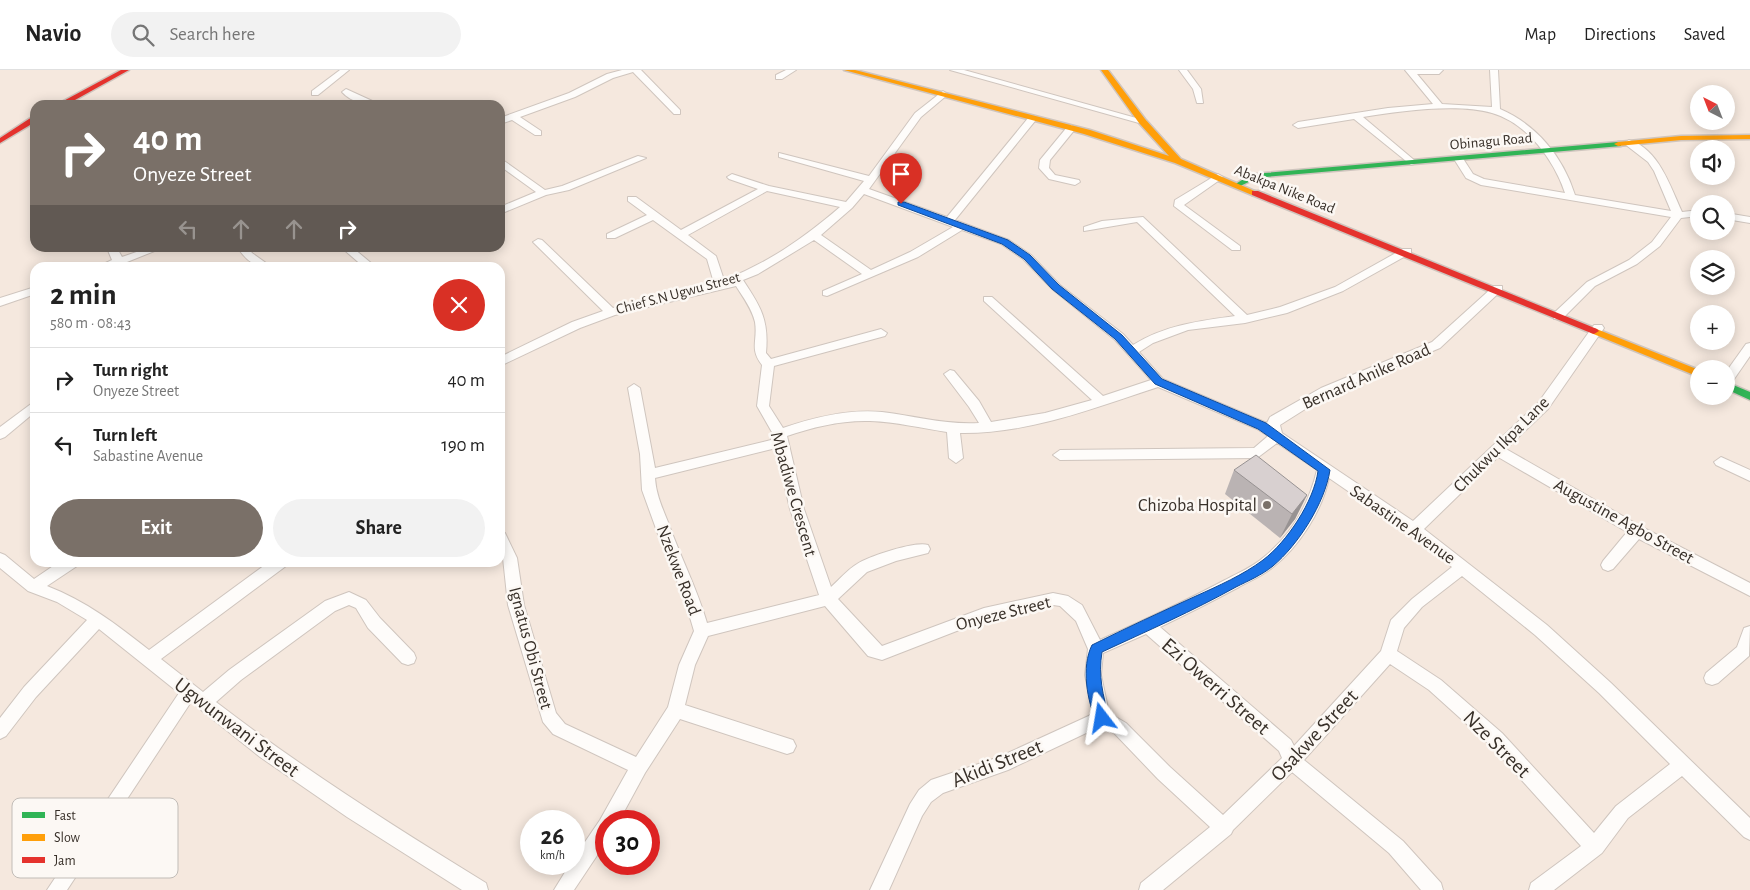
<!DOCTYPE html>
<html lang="en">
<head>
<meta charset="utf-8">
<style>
	:root { --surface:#fff; --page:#f2f2f2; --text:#222; --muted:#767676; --line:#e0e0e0; --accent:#7a7068 }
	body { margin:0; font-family:"Alegreya Sans",sans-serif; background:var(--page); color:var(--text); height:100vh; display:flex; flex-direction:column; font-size:19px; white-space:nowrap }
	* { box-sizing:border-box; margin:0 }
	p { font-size:16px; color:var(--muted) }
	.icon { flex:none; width:28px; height:28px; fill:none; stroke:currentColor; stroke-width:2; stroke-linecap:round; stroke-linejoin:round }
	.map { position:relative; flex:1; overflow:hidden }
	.side { position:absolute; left:30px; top:192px; width:475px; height:305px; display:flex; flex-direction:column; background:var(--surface); border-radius:15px; box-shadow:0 2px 12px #0003 }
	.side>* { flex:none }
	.hud { position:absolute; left:30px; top:30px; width:475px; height:152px; border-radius:15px; box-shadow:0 2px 12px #0003; background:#7a7068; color:#fff; overflow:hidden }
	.needle { width:32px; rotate:318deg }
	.buttons { position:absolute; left:1690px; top:15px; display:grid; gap:10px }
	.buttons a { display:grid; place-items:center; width:45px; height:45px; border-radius:50%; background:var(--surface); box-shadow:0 2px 12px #0003; font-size:25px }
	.speed { position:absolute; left:520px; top:740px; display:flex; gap:10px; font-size:25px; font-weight:700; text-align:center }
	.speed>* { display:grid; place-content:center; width:65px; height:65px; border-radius:50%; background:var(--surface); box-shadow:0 2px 12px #0003; line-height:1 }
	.speed small { font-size:12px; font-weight:400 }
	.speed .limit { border:8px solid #d22; background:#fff; color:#111 }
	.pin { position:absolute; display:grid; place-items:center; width:42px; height:42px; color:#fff; margin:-51px -21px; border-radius:50% 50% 50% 0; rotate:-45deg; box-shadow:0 0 5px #0007 }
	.pin .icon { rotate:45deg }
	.me { position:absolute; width:55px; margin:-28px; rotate:346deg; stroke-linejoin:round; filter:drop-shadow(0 0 4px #0008) }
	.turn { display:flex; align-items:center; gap:18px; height:105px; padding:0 20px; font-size:22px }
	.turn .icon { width:65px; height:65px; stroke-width:2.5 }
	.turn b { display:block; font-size:35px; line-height:42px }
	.lanes { display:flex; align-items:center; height:48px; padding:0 20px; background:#0003; justify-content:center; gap:25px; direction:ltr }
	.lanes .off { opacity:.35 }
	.round { display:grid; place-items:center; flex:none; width:52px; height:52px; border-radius:26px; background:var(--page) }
	.overview { display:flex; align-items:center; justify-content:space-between; height:85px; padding:0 20px }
	h1 { font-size:30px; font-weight:700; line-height:38px }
	.action { display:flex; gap:10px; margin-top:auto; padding:10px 20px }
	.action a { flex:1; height:58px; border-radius:30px; background:var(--accent); color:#fff; font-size:20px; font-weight:700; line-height:58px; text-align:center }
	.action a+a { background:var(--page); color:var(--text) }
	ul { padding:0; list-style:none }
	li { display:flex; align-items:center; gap:15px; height:65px; padding:0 20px; border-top:1px solid var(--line) }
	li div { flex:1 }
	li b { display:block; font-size:19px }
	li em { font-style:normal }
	header { display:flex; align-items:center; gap:30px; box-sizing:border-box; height:70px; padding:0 25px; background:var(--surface); border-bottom:1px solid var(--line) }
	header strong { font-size:24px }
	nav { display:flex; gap:28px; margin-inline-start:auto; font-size:18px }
	.search { width:350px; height:45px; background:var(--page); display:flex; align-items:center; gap:12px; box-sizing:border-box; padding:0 18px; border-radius:28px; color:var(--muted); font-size:19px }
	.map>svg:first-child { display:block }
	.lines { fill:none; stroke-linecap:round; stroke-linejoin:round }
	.street-casing { stroke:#cfc5be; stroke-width:2 }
	.fast-casing { stroke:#cfc5be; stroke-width:3 }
	.slow-casing { stroke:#cfc5be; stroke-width:3 }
	.jam-casing { stroke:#cfc5be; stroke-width:3 }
	.street { fill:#fefcfa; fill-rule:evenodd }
	.fast { fill:#30b455; fill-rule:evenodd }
	.slow { fill:#ff9f0a; fill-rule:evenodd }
	.jam { fill:#e5322d; fill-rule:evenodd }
	.wall { fill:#bab3b3 }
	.shaded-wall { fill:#979292 }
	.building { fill:#d8d0d0; stroke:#979292 }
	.route { fill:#1a73e8; stroke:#114b97 }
	.poi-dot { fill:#7a7068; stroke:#fcf8f4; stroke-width:2 }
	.labels { text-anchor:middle; stroke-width:5; stroke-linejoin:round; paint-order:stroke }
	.far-street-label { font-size:15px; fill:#383029; stroke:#fcf8f4 }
	.street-label { font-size:18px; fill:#383029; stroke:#fcf8f4 }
	.poi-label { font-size:18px; fill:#383029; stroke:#fcf8f4; text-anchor:end }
	.near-street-label { font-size:21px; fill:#383029; stroke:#fcf8f4 }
	.key { fill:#fcf8f4; stroke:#c1bcb7; stroke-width:1 }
	.key-label { font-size:14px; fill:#383029 }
</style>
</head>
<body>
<header>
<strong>Navio</strong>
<div class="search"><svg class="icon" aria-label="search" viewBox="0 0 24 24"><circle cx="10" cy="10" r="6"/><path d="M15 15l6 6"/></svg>Search here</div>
<nav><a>Map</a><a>Directions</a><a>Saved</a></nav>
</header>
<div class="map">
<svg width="1750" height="820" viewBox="0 0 1750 820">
	<rect width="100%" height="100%" fill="#f5e8de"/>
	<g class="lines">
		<g class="street-casing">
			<g id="street">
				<path d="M340,0H349L318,25H312V21Z"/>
				<path d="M622,0H641L680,40V44H674L633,2L613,8L575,27L520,47L541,61V65H535L512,50L500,54V48L569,23L607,4Z"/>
				<path d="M786,0H796L782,9H776V5Z"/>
				<path d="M950,0H964L1147,51L1139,53Z"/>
				<path d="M1179,0H1187L1201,19L1203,33H1197L1193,19Z"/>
				<path d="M1405,0H1443L1439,4H1417L1442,34L1492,37L1490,0H1498L1500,39C1537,55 1563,87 1575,125L1671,141L1654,101L1648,92L1626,75L1624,73L1629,70C1659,79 1670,116 1682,142L1699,140V146L1681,148L1660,176L1637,194L1595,216L1562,249H1554V243L1587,212L1629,190L1652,172L1671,147L1481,115L1466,108L1454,89L1456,87H1462L1473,104L1484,109L1565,123C1554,90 1527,53 1492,43C1458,33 1399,41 1363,47L1414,90V94L1411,95L1354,49L1298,58L1293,55L1298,52L1388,38L1433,34Z"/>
				<path d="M346,19L381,35C367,35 352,33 342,22Z"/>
				<path d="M943,21L947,24L946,26L921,47L869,119L947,147L1029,47H1035V51L955,150L1009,170L1031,185L1060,215L1123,264L1133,275C1165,255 1199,251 1235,246L1137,152L1084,161V157L1102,151L1143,147L1247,245L1280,237L1335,217L1403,179H1411V183L1343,221L1287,243L1245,253L1188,260L1153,273L1139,282L1163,309L1267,353L1270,347L1321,318L1432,272L1494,216H1502V220L1440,278L1329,324L1280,355L1282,363L1413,451L1538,333L1594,255H1602L1604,258L1602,261L1548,339L1506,379L1642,457L1750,513V526L1639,469L1613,499L1608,501L1603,499L1601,495L1603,491L1627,462L1498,387L1424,459L1547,555L1611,613L1750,748V770L1744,767L1682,706L1628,748L1602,783L1554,820H1529L1531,813L1581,776L1490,675L1429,620L1390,594L1304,690L1403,771L1441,813L1443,820H1421L1389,783L1292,702L1233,760L1231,764L1163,820H1139L1141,813L1210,757L1158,709L1114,663L1101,656L1008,700L943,723L931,732L922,746L889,820H870L910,734L919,720L931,710L999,687L1093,644L1085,605L1088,579L1076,551L1060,536L1053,535L985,550L882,590L868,586L825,536L708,566L695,595L685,635L793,670L796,676L793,682L787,684L680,649L645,703L619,751H606V772L574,820H554L570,794H574V788L600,750L628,700L553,664L543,652L508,535L503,488L500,482V461L505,463L517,488L524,535L556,643L565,654L636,687L668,637L679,595L694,561L683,524L667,489L642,420L640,384L628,318L634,314L640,318L655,398L771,370L773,364L757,336L762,295C749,278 758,271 755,252C752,239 743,227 736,216L615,245L580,258L500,296V287L572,252L603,241L533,172L538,169L542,170L613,238L714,213L707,189L653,150L615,168H607V164L647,145L628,131V127H636L681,160L758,119L729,109L727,107L732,104L769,116L846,132L864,111L779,87V83L869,106L915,43ZM767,121L840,137C804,168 768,193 724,210L716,186L688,165ZM864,124L953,157L910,182L871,200L821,165L852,138ZM962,160L1001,174L1023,189L1052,219L1115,270L1151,310L1103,326L992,227H984V231L1092,330L1045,343L991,352L979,331L954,301L950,300L944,304L969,337L979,353C946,355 915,346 882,342C849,339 815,347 783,358L769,336L774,296L885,266L887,263L881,259L771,289L766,283C769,250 761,237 743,210L758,204L814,170L862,204L823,221V225L827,226L918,187ZM1158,317L1257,359L1268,366L1254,378L1060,380L1053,385L1060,390L1257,388L1277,373L1317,400C1309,434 1291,465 1264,487C1253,497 1238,503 1225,510C1184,532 1142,551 1100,570L1082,535L1068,526L1053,523L984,538L882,576L838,529L867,502L896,491L928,483L930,479L928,475C915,471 870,486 857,494C848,499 839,510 831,517L804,439L787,366C813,357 842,350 870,351C896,352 921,358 947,362L949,388L956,393L963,388L960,363C1029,364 1094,338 1158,317ZM776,378L790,439L819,525L707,553C697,518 680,486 668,452C662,437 656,424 655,408ZM1329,408L1409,463L1452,497L1412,529L1391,550L1381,581L1294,676L1291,670L1160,557C1187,544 1213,531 1239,517C1250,511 1262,506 1272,498C1299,477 1322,441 1329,408ZM1462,506L1535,565L1599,623L1670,694L1616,736L1594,763L1502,663L1441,610L1397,581L1404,558L1422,537ZM1146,564L1279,681L1282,688L1223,745L1170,697L1126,653L1109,643L1101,605L1103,583Z"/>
				<path d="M1071,55L1076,58L1050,90L1049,98L1055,105L1079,110L1080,112L1075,115L1049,109L1039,98L1040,90L1068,56Z"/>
				<path d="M638,86L646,88L569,120L546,125L500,144V137L536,122L500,96V88L545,120L562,116Z"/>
				<path d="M1218,104L1223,107L1221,109L1184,135L1240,176V180H1232L1174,136L1175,130Z"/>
				<path d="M1726,143L1750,147V153L1726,149Z"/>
				<path d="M107,178H117L122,187L148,178H162L112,198H95L112,190Z"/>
				<path d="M238,178H248L252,183L273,198C257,198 247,192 238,178Z"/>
				<path d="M342,178H353L377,198H365Z"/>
				<path d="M35,217V224L0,236V228Z"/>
				<path d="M1750,273V286L1730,315L1726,316V302L1746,274Z"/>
				<path d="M35,331V342L5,367L0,369V357Z"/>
				<path d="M1721,387L1750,400V411L1716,395L1714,392Z"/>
				<path d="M0,483L5,485L34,509L59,492H79L77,496L47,516C86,531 116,554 149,580L269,492H288L286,496L161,589L203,622L229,600L325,531L349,522L366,530L380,548L414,583L416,588L414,593L408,595L402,593L368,558L356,538L349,535L335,541L241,610L216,632C302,698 393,756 486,813L488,820H462L347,747L260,687L191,632L67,820H47L179,623L99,559L36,627L6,666L0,669V648L24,617L87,550L57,532L28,521L0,498Z"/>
				<path d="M1750,556L1749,586L1718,613L1712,615L1706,613L1704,608L1706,603L1737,577L1744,558Z"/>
			</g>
		</g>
		<g class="fast-casing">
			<g id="fast">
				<path d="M1618,72H1621V76L1265,107L1255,109L1238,117L1234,115L1250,105L1265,103Z"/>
				<path d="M1726,312L1750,322V330L1726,319Z"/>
			</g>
		</g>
		<g class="slow-casing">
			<g id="slow">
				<path d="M844,0H855L1090,60L1169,86L1139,53L1101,0H1108L1145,49L1181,89L1259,123L1255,125H1252L1175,93L1084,64Z"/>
				<path d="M1750,65V69L1681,70L1618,76L1614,74L1618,72L1681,66Z"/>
				<path d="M1594,258L1699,300V307L1591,263L1589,261Z"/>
			</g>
		</g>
		<g class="jam-casing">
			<g id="jam">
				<path d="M121,0H129L66,35H56Z"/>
				<path d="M32,47H35V52L0,73V68Z"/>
				<path d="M1252,121H1258L1597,259L1599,261L1594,264L1591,263L1252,125Z"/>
			</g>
		</g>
		<use href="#street" class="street"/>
		<use href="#fast" class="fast"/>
		<use href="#slow" class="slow"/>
		<use href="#jam" class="jam"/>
	</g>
	<path class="wall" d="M1234,400L1307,425L1295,449L1280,468L1225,424Z"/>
	<path class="shaded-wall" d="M1307,425L1295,449L1280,468L1292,444Z"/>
	<path class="building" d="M1256,385L1307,425L1292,444L1234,400Z"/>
	<path class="route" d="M898,132H904L1008,170L1030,185L1059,215L1122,265L1162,309L1266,353L1330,400C1325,433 1298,475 1273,496C1262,505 1248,511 1236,517C1193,541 1147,561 1102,582C1098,606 1103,625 1109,648L1107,653L1102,655L1097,653C1087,631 1081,597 1092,575C1126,558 1161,542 1196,526C1218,516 1243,505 1263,490C1287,472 1314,431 1318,401L1258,359L1155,314L1115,269L1052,219L1024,189L1002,174L898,135Z"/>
	<circle class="poi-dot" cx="1267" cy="435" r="5"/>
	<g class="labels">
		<g class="far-street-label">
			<text transform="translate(1491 71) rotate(-5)" y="5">Obinagu Road</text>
			<text transform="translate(1285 119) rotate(22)" y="5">Abakpa Nike Road</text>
			<text transform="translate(678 223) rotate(-15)" y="5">Chief S.N Ugwu Street</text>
		</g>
		<g class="street-label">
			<text transform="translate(1366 306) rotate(-24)" y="6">Bernard Anike Road</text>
			<text transform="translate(1501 374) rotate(-45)" y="6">Chukwu Ikpa Lane</text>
			<text transform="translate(794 424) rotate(74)" y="6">Mbadiwe Crescent</text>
			<text transform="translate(1624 451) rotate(29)" y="6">Augustine Agbo Street</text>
			<text transform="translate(1403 454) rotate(35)" y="6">Sabastine Avenue</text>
			<text transform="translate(679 500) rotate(69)" y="6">Nzekwe Road</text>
			<text transform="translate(1003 543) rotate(-14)" y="6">Onyeze Street</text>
			<text transform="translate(531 578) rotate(75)" y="6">Ignatus Obi Street</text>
		</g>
		<g class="poi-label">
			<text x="1257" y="441">Chizoba Hospital</text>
		</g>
		<g class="near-street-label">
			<text transform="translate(1216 616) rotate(41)" y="7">Ezi Owerri Street</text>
			<text transform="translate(237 657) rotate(37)" y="7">Ugwunwani Street</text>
			<text transform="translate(1314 665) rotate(-47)" y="7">Osakwe Street</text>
			<text transform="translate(1497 674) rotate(45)" y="7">Nze Street</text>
			<text transform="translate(997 693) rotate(-22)" y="7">Akidi Street</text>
		</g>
	</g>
	<rect x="12" y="728" width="166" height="80" rx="8" class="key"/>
	<rect x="22" y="742" width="23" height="6" fill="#30b455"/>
	<rect x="22" y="764" width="23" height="7" fill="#ff9f0a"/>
	<rect x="22" y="787" width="23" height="6" fill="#e5322d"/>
	<g class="key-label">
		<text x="54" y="750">Fast</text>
		<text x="54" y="772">Slow</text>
		<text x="54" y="795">Jam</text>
	</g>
</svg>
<div class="buttons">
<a><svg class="needle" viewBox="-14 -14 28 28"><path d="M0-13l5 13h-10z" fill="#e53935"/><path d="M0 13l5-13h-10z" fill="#767676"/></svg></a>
<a><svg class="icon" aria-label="sound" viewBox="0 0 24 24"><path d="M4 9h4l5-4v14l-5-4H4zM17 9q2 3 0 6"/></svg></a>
<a><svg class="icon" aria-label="search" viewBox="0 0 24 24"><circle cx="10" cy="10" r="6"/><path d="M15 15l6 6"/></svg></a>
<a><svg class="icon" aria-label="layers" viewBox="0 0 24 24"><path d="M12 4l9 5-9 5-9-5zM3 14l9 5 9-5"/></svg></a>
<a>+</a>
<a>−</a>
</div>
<div class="speed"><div>26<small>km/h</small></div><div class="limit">30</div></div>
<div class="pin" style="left:901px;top:134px;background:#d93025"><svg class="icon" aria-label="arrive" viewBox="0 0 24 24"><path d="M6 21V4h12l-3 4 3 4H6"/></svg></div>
<svg class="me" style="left:1102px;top:648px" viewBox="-20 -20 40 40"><path d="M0-17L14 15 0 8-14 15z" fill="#1a73e8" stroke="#fff" stroke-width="4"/></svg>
<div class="hud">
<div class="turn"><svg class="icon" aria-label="right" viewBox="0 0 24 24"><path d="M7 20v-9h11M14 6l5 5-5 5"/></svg><div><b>40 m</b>Onyeze Street</div></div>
<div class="lanes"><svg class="icon off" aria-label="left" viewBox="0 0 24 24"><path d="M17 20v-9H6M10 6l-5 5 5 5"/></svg><svg class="icon off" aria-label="ahead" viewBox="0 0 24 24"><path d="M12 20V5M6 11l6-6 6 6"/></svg><svg class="icon off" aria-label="ahead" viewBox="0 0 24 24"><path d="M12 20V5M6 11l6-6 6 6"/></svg><svg class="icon" aria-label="right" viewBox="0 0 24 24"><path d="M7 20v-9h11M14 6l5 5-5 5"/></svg></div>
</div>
<section class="side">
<div class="overview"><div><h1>2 min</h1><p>580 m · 08:43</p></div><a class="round" style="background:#d93025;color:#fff"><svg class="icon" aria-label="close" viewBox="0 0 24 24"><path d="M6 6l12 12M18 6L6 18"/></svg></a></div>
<ul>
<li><svg class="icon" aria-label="right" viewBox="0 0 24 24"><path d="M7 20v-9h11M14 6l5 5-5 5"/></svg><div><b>Turn right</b><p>Onyeze Street</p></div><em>40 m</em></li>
<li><svg class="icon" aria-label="left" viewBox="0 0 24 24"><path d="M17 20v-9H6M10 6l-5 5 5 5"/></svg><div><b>Turn left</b><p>Sabastine Avenue</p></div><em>190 m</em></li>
</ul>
<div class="action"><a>Exit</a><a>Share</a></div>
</section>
</div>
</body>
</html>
